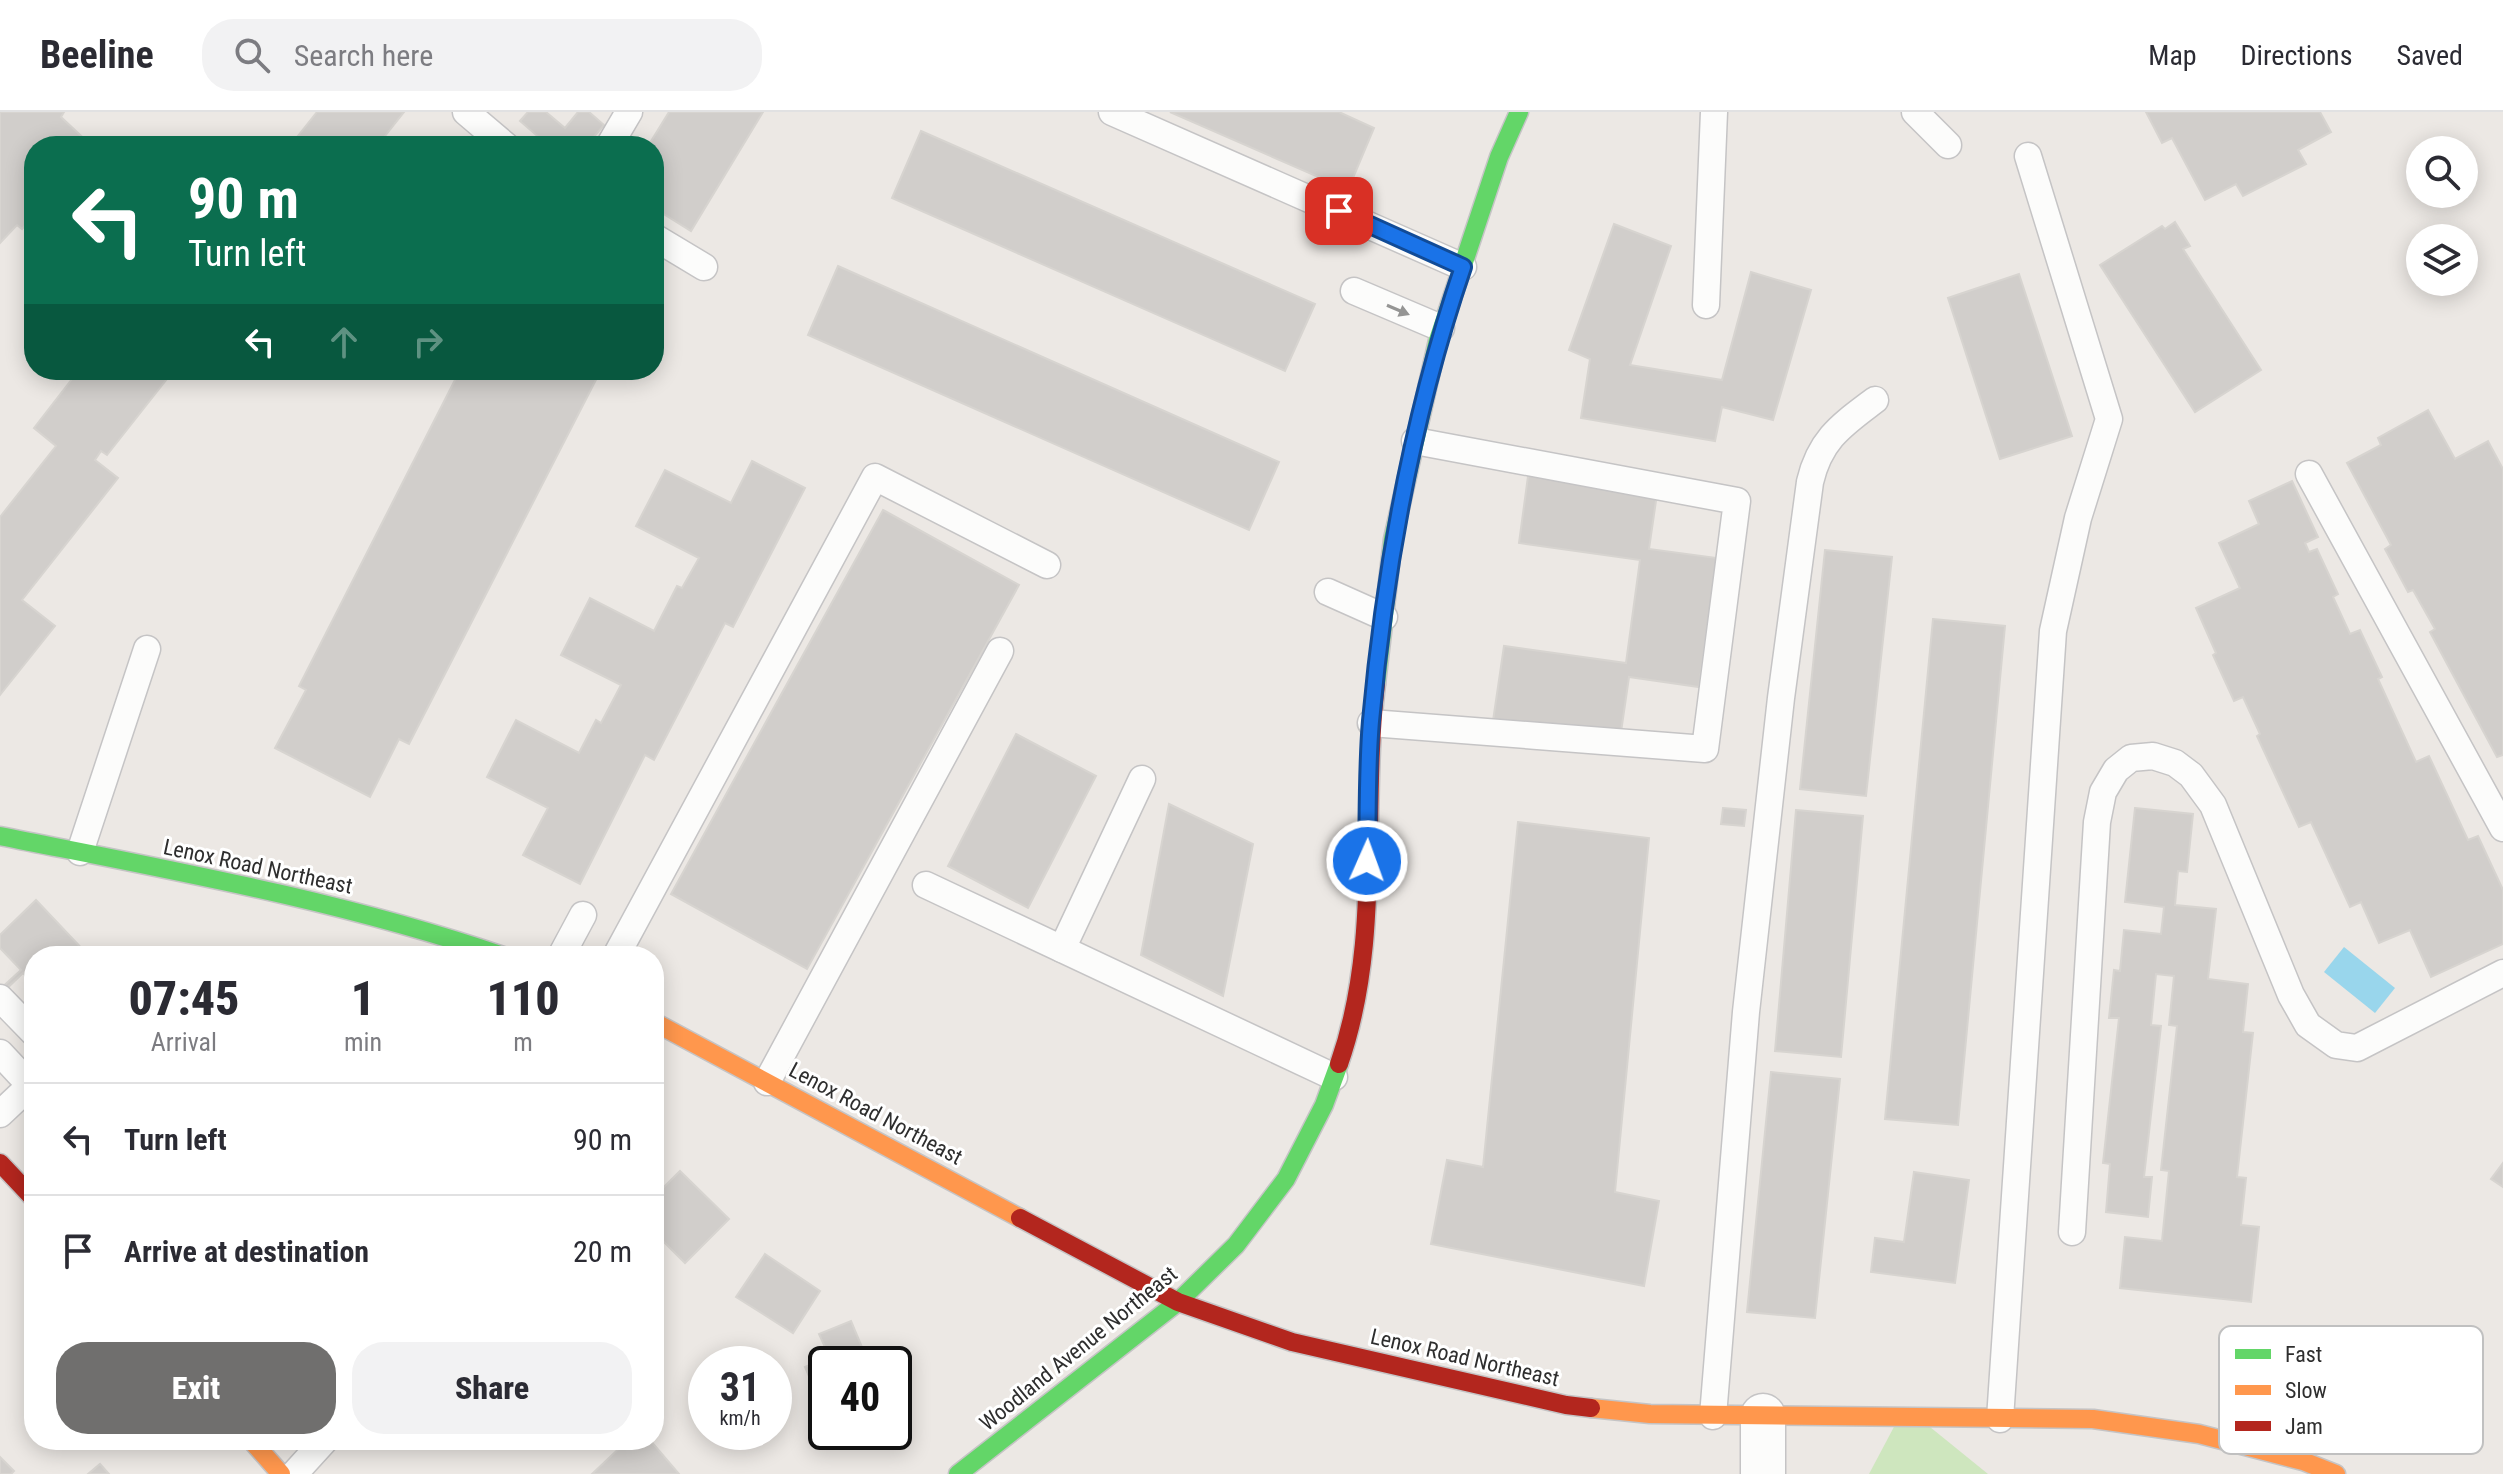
<!DOCTYPE html>
<html lang="en">
<head>
<meta charset="utf-8">
<style>
	:root { --surface:#fff; --page:#f2f2f3; --text:#2b2b33; --muted:#7c7c81; --line:#e1e1e2; --accent:#706f6e }
	body { margin:0; font-family:"Roboto Condensed",sans-serif; background:var(--page); color:var(--text); height:100vh; display:flex; flex-direction:column; font-size:30px; white-space:nowrap }
	* { box-sizing:border-box; margin:0 }
	p { font-size:26px; color:var(--muted) }
	.icon { flex:none; width:44px; height:44px; fill:none; stroke:currentColor; stroke-width:2; stroke-linecap:round; stroke-linejoin:round }
	.map { position:relative; flex:1; overflow:hidden }
	.panel { position:absolute; left:24px; top:834px; width:640px; height:504px; display:flex; flex-direction:column; background:var(--surface); border-radius:32px; box-shadow:0 4px 20px #0003 }
	.panel>* { flex:none }
	.guide { position:absolute; left:24px; top:24px; width:640px; height:244px; border-radius:32px; box-shadow:0 4px 20px #0003; background:#0b6e4f; color:#fff; overflow:hidden }
	.controls { position:absolute; left:2406px; top:24px; display:grid; gap:16px }
	.controls a { display:grid; place-items:center; width:72px; height:72px; border-radius:50%; background:var(--surface); box-shadow:0 4px 20px #0003; font-size:40px }
	.speed { position:absolute; left:688px; top:1234px; display:flex; gap:16px; font-size:40px; font-weight:700; text-align:center }
	.speed>* { display:grid; place-content:center; width:104px; height:104px; border-radius:50%; background:var(--surface); box-shadow:0 4px 20px #0003; line-height:1 }
	.speed small { font-size:20px; font-weight:400 }
	.speed .limit { border:4px solid #111; border-radius:12px; background:#fff; color:#111 }
	.pin { position:absolute; display:grid; place-items:center; width:68px; height:68px; color:#fff; margin:-34px; border-radius:16px; box-shadow:0 4px 12px #0006 }
	.me { position:absolute; width:88px; margin:-44px; rotate:2deg; stroke-linejoin:round; filter:drop-shadow(0 0 6px #0008) }
	.turn { display:flex; align-items:center; gap:28px; height:168px; padding:0 32px; font-size:36px }
	.turn .icon { width:104px; height:104px; stroke-width:2.5 }
	.turn b { display:block; font-size:56px; line-height:68px }
	.lanes { display:flex; align-items:center; height:76px; padding:0 32px; background:#0003; justify-content:center; gap:40px; direction:ltr }
	.lanes .off { opacity:.35 }
	.eta { display:flex; justify-content:space-evenly; align-items:center; height:136px; text-align:center }
	.eta b { font-size:48px; font-weight:800; line-height:56px }
	.cta { display:flex; gap:16px; margin-top:auto; padding:16px 32px }
	.cta a { flex:1; height:92px; border-radius:32px; background:var(--accent); color:#fff; font-size:32px; font-weight:800; line-height:92px; text-align:center }
	.cta a+a { background:var(--page); color:var(--text) }
	ul { padding:0; list-style:none }
	li { display:flex; align-items:center; gap:24px; height:112px; padding:0 32px; border-top:2px solid var(--line) }
	li div { flex:1 }
	li b { display:block; font-size:30px }
	li em { font-style:normal }
	header { display:flex; align-items:center; gap:48px; box-sizing:border-box; height:112px; padding:0 40px; background:var(--surface); border-bottom:2px solid var(--line) }
	header strong { font-size:38px }
	nav { display:flex; gap:44px; margin-inline-start:auto; font-size:28px }
	.search { width:560px; height:72px; background:var(--page); display:flex; align-items:center; gap:20px; box-sizing:border-box; padding:0 28px; border-radius:32px; color:var(--muted); font-size:30px }
	.map>svg:first-child { display:block }
	.green { fill:#cee6be }
	.water { fill:#99d6ec }
	.building { fill:#d1cecb; stroke:#d7d4d0; stroke-width:2 }
	.lines { fill:none; stroke-linecap:round; stroke-linejoin:round }
	.lane-casing { stroke:#c5c4c5; stroke-width:29 }
	.street-casing { stroke:#c5c4c5; stroke-width:47 }
	.fast-casing { stroke:#c5c4c5; stroke-width:21 }
	.slow-casing { stroke:#c5c4c5; stroke-width:21 }
	.jam-casing { stroke:#c5c4c5; stroke-width:21 }
	.lane { stroke:#fcfcfb; stroke-width:26 }
	.street { stroke:#fcfcfb; stroke-width:44 }
	.fast { stroke:#63d668; stroke-width:18 }
	.slow { stroke:#ff974d; stroke-width:18 }
	.jam { stroke:#b3261e; stroke-width:18 }
	.oneway { fill:#959594 }
	.route-casing { stroke:#114b97; stroke-width:20 }
	.route { stroke:#1a73e8; stroke-width:14 }
	.labels { text-anchor:middle; stroke-width:6; stroke-linejoin:round; paint-order:stroke }
	.street-label { font-size:22px; fill:#2e2e2e; stroke:#fff }
	.key { fill:#fff; stroke:#c0c0c0; stroke-width:2 }
	.key-label { font-size:22px; fill:#2e2e2e }
</style>
</head>
<body>
<header>
<strong>Beeline</strong>
<div class="search"><svg class="icon" aria-label="search" viewBox="0 0 24 24"><circle cx="10" cy="10" r="6"/><path d="M15 15l6 6"/></svg>Search here</div>
<nav><a>Map</a><a>Directions</a><a>Saved</a></nav>
</header>
<div class="map">
<svg width="2503" height="1362" viewBox="0 0 2503 1362">
	<rect width="100%" height="100%" fill="#ece8e4"/>
	<path class="green" d="M1904,1296L1909,1298L1988,1362H1869Z"/>
	<path class="water" d="M2344,835L2395,876L2375,901L2324,860Z"/>
	<g class="building">
		<path d="M0,0H64L61,5L92,34H34V103L22,117L17,113L0,131Z"/>
		<path d="M317,0H404L377,34H290Z"/>
		<path d="M528,0H546L565,16L578,0H589L604,13L586,34H549L520,9Z"/>
		<path d="M669,0H763L691,119L654,96V34H648Z"/>
		<path d="M1170,0H1339L1374,16L1348,78Z"/>
		<path d="M2146,0H2320L2331,20L2298,38L2306,52L2243,84L2236,72L2205,88L2172,26L2162,31Z"/>
		<path d="M921,19L1315,192L1285,259L892,86Z"/>
		<path d="M2175,110L2190,134L2183,137L2261,258L2195,300L2100,153L2162,114L2165,117Z"/>
		<path d="M1614,112L1671,134L1630,253L1722,268L1751,160L1811,178L1773,308L1722,295L1715,329L1581,306L1590,247L1569,238Z"/>
		<path d="M838,154L1279,350L1249,418L808,223Z"/>
		<path d="M2019,162L2072,324L2000,347L1948,186Z"/>
		<path d="M79,258H174L107,343L101,339L95,348L118,366L22,488L55,514L0,583V405L56,334L34,316Z"/>
		<path d="M460,258H601L409,632L399,627L370,685L275,636L306,578L299,574Z"/>
		<path d="M2428,298L2455,347L2488,329L2503,357V643L2497,645L2430,520L2435,517L2413,478L2408,480L2385,437L2391,433L2347,351L2381,333L2378,326Z"/>
		<path d="M752,349L805,376L733,515L725,511L654,648L645,643L580,772L523,743L548,696L487,665L516,608L579,641L596,608L601,611L621,573L561,543L590,486L654,519L677,474L682,476L699,446L636,414L665,358L731,391Z"/>
		<path d="M1529,357L1658,375L1649,437L1717,446L1699,575L1629,565L1620,627L1493,609L1504,534L1626,551L1640,448L1519,431Z"/>
		<path d="M2292,369L2318,425L2305,431L2309,440L2317,437L2338,482L2333,485L2350,522L2360,518L2382,565L2378,567L2416,650L2429,644L2468,728L2478,724L2503,778V832L2431,865L2410,818L2379,831L2361,790L2350,795L2311,710L2299,715L2257,624L2260,622L2243,585L2234,589L2213,543L2216,541L2196,496L2240,476L2219,431L2259,412L2249,389Z"/>
		<path d="M883,398L1019,473L807,857L671,782Z"/>
		<path d="M1825,438L1892,445L1866,684L1800,677Z"/>
		<path d="M1933,507L2005,514L1958,1013L1885,1007Z"/>
		<path d="M1016,622L1096,664L1028,796L948,754Z"/>
		<path d="M1169,692L1253,732L1223,884L1141,843Z"/>
		<path d="M1723,696L1746,698L1744,714L1721,712Z"/>
		<path d="M2135,696L2193,702L2187,760L2178,759L2175,793L2216,797L2208,867L2248,872L2243,920L2253,921L2237,1065L2246,1066L2241,1113L2259,1115L2251,1190L2120,1176L2125,1125L2162,1129L2169,1059L2161,1058L2177,914L2169,913L2174,864L2156,862L2151,913L2161,914L2144,1065H2152L2148,1105L2106,1100L2110,1052L2103,1051L2119,906H2109L2114,858L2120,859L2124,818L2161,822L2164,795L2125,790Z"/>
		<path d="M1796,698L1863,704L1841,945L1775,939Z"/>
		<path d="M1518,710L1649,726L1615,1080L1659,1089L1644,1174L1431,1132L1447,1048L1483,1055Z"/>
		<path d="M36,788L89,844H34V872L23,861L0,883V877L21,858L0,836V823Z"/>
		<path d="M1771,960L1840,967L1815,1206L1747,1200Z"/>
		<path d="M2503,1051V1075L2491,1067Z"/>
		<path d="M680,1059L729,1107L685,1151L654,1120V1085Z"/>
		<path d="M1914,1060L1969,1068L1955,1171L1871,1160L1875,1126L1904,1130Z"/>
		<path d="M765,1142L820,1179L793,1221L736,1185Z"/>
		<path d="M851,1209L869,1252H826V1304L805,1255L829,1244L819,1222Z"/>
		<path d="M628,1328H650L679,1362H592Z"/>
		<path d="M0,1345L14,1359L11,1362H0Z"/>
		<path d="M100,1352L109,1362H88Z"/>
	</g>
	<g class="lines">
		<g class="lane-casing">
			<g id="lane">
				<path d="M466,0L506,34"/>
				<path d="M1112,0L1463,155"/>
				<path d="M1915,0L1948,33"/>
				<path d="M609,34L629,0"/>
				<path d="M654,125L704,155"/>
				<path d="M1354,179L1441,216"/>
				<path d="M1706,193L1714,0"/>
				<path d="M2309,362L2503,716"/>
				<path d="M1328,480L1384,505"/>
				<path d="M1371,611L1705,637L1737,389L1415,329"/>
				<path d="M80,740L147,537"/>
				<path d="M926,773L1334,965"/>
				<path d="M1062,837L1142,667"/>
				<path d="M561,844L583,803"/>
				<path d="M616,844L875,365L1047,453"/>
				<path d="M0,886L34,921"/>
				<path d="M0,941L30,973"/>
				<path d="M767,970L1000,539"/>
				<path d="M0,1002L34,970"/>
				<path d="M2072,1120L2097,710L2103,680L2116,658L2131,646L2153,644L2175,651L2191,663L2213,693L2291,883L2308,913L2336,933L2357,936L2503,861"/>
				<path d="M1713,1304L1746,900L1781,586L1810,370C1820,327 1842,313 1875,288"/>
				<path d="M2000,1307L2053,519L2078,406L2109,307L2028,44"/>
				<path d="M294,1362L325,1328"/>
			</g>
		</g>
		<g class="street-casing">
			<path id="street" d="M1763,1362V1304"/>
		</g>
		<g class="fast-casing">
			<g id="fast">
				<path d="M1376,572L1393,427L1438,228L1499,45L1519,0"/>
				<path d="M0,724C170,758 339,788 503,844"/>
				<path d="M958,1362L1178,1190L1236,1133L1286,1067L1324,993L1339,952"/>
			</g>
		</g>
		<g class="slow-casing">
			<g id="slow">
				<path d="M654,910L1020,1106"/>
				<path d="M1591,1296L1650,1302L2093,1307L2199,1322L2303,1349L2336,1362"/>
				<path d="M251,1328L281,1362"/>
			</g>
		</g>
		<g class="jam-casing">
			<g id="jam">
				<path d="M1339,952C1382,830 1361,698 1376,572"/>
				<path d="M0,1051L34,1087"/>
				<path d="M1020,1106L1178,1190L1292,1230L1566,1293L1591,1296"/>
			</g>
		</g>
		<use href="#lane" class="lane"/>
		<use href="#street" class="street"/>
		<use href="#fast" class="fast"/>
		<use href="#slow" class="slow"/>
		<use href="#jam" class="jam"/>
	</g>
	<defs><path id="oneway-solid" d="M-6-.8H1V-3.2L6.5 0L1 3.2V.8H-6Z" transform="scale(2)"/></defs>
	<use class="oneway" href="#oneway-solid" transform="translate(1398 198) rotate(23)"/>
	<g class="lines">
		<g class="route-casing">
			<path id="route" d="M1339,99L1463,155C1413,301 1385,455 1371,609C1367,655 1368,703 1367,749"/>
		</g>
		<use href="#route" class="route"/>
	</g>
	<g class="labels">
		<g class="street-label">
			<text transform="translate(258 754) rotate(12)" y="8">Lenox Road Northeast</text>
			<text transform="translate(876 1001) rotate(28)" y="8">Lenox Road Northeast</text>
			<text transform="translate(1078 1236) rotate(-39)" y="8">Woodland Avenue Northeast</text>
			<text transform="translate(1465 1245) rotate(13)" y="8">Lenox Road Northeast</text>
		</g>
	</g>
	<rect x="2219" y="1214" width="264" height="128" rx="12" class="key"/>
	<rect x="2235" y="1237" width="36" height="10" fill="#63d668"/>
	<rect x="2235" y="1273" width="36" height="10" fill="#ff974d"/>
	<rect x="2235" y="1309" width="36" height="10" fill="#b3261e"/>
	<g class="key-label">
		<text x="2285" y="1250">Fast</text>
		<text x="2285" y="1286">Slow</text>
		<text x="2285" y="1322">Jam</text>
	</g>
</svg>
<div class="controls">
<a><svg class="icon" aria-label="search" viewBox="0 0 24 24"><circle cx="10" cy="10" r="6"/><path d="M15 15l6 6"/></svg></a>
<a><svg class="icon" aria-label="layers" viewBox="0 0 24 24"><path d="M12 4l9 5-9 5-9-5zM3 14l9 5 9-5"/></svg></a>
</div>
<div class="speed"><div>31<small>km/h</small></div><div class="limit">40</div></div>
<div class="pin" style="left:1339px;top:99px;background:#d93025"><svg class="icon" aria-label="arrive" viewBox="0 0 24 24"><path d="M6 21V4h12l-3 4 3 4H6"/></svg></div>
<svg class="me" style="left:1367px;top:749px" viewBox="-20 -20 40 40"><circle r="17" fill="#1a73e8" stroke="#fff" stroke-width="3"/><path d="M0-11L8 9 0 5-8 9z" fill="#fff"/></svg>
<div class="guide">
<div class="turn"><svg class="icon" aria-label="left" viewBox="0 0 24 24"><path d="M17 20v-9H6M10 6l-5 5 5 5"/></svg><div><b>90 m</b>Turn left</div></div>
<div class="lanes"><svg class="icon" aria-label="left" viewBox="0 0 24 24"><path d="M17 20v-9H6M10 6l-5 5 5 5"/></svg><svg class="icon off" aria-label="ahead" viewBox="0 0 24 24"><path d="M12 20V5M6 11l6-6 6 6"/></svg><svg class="icon off" aria-label="right" viewBox="0 0 24 24"><path d="M7 20v-9h11M14 6l5 5-5 5"/></svg></div>
</div>
<section class="panel">
<div class="eta">
<div><b>07:45</b><p>Arrival</p></div>
<div><b>1</b><p>min</p></div>
<div><b>110</b><p>m</p></div>
</div>
<ul>
<li><svg class="icon" aria-label="left" viewBox="0 0 24 24"><path d="M17 20v-9H6M10 6l-5 5 5 5"/></svg><div><b>Turn left</b></div><em>90 m</em></li>
<li><svg class="icon" aria-label="arrive" viewBox="0 0 24 24"><path d="M6 21V4h12l-3 4 3 4H6"/></svg><div><b>Arrive at destination</b></div><em>20 m</em></li>
</ul>
<div class="cta"><a>Exit</a><a>Share</a></div>
</section>
</div>
</body>
</html>
